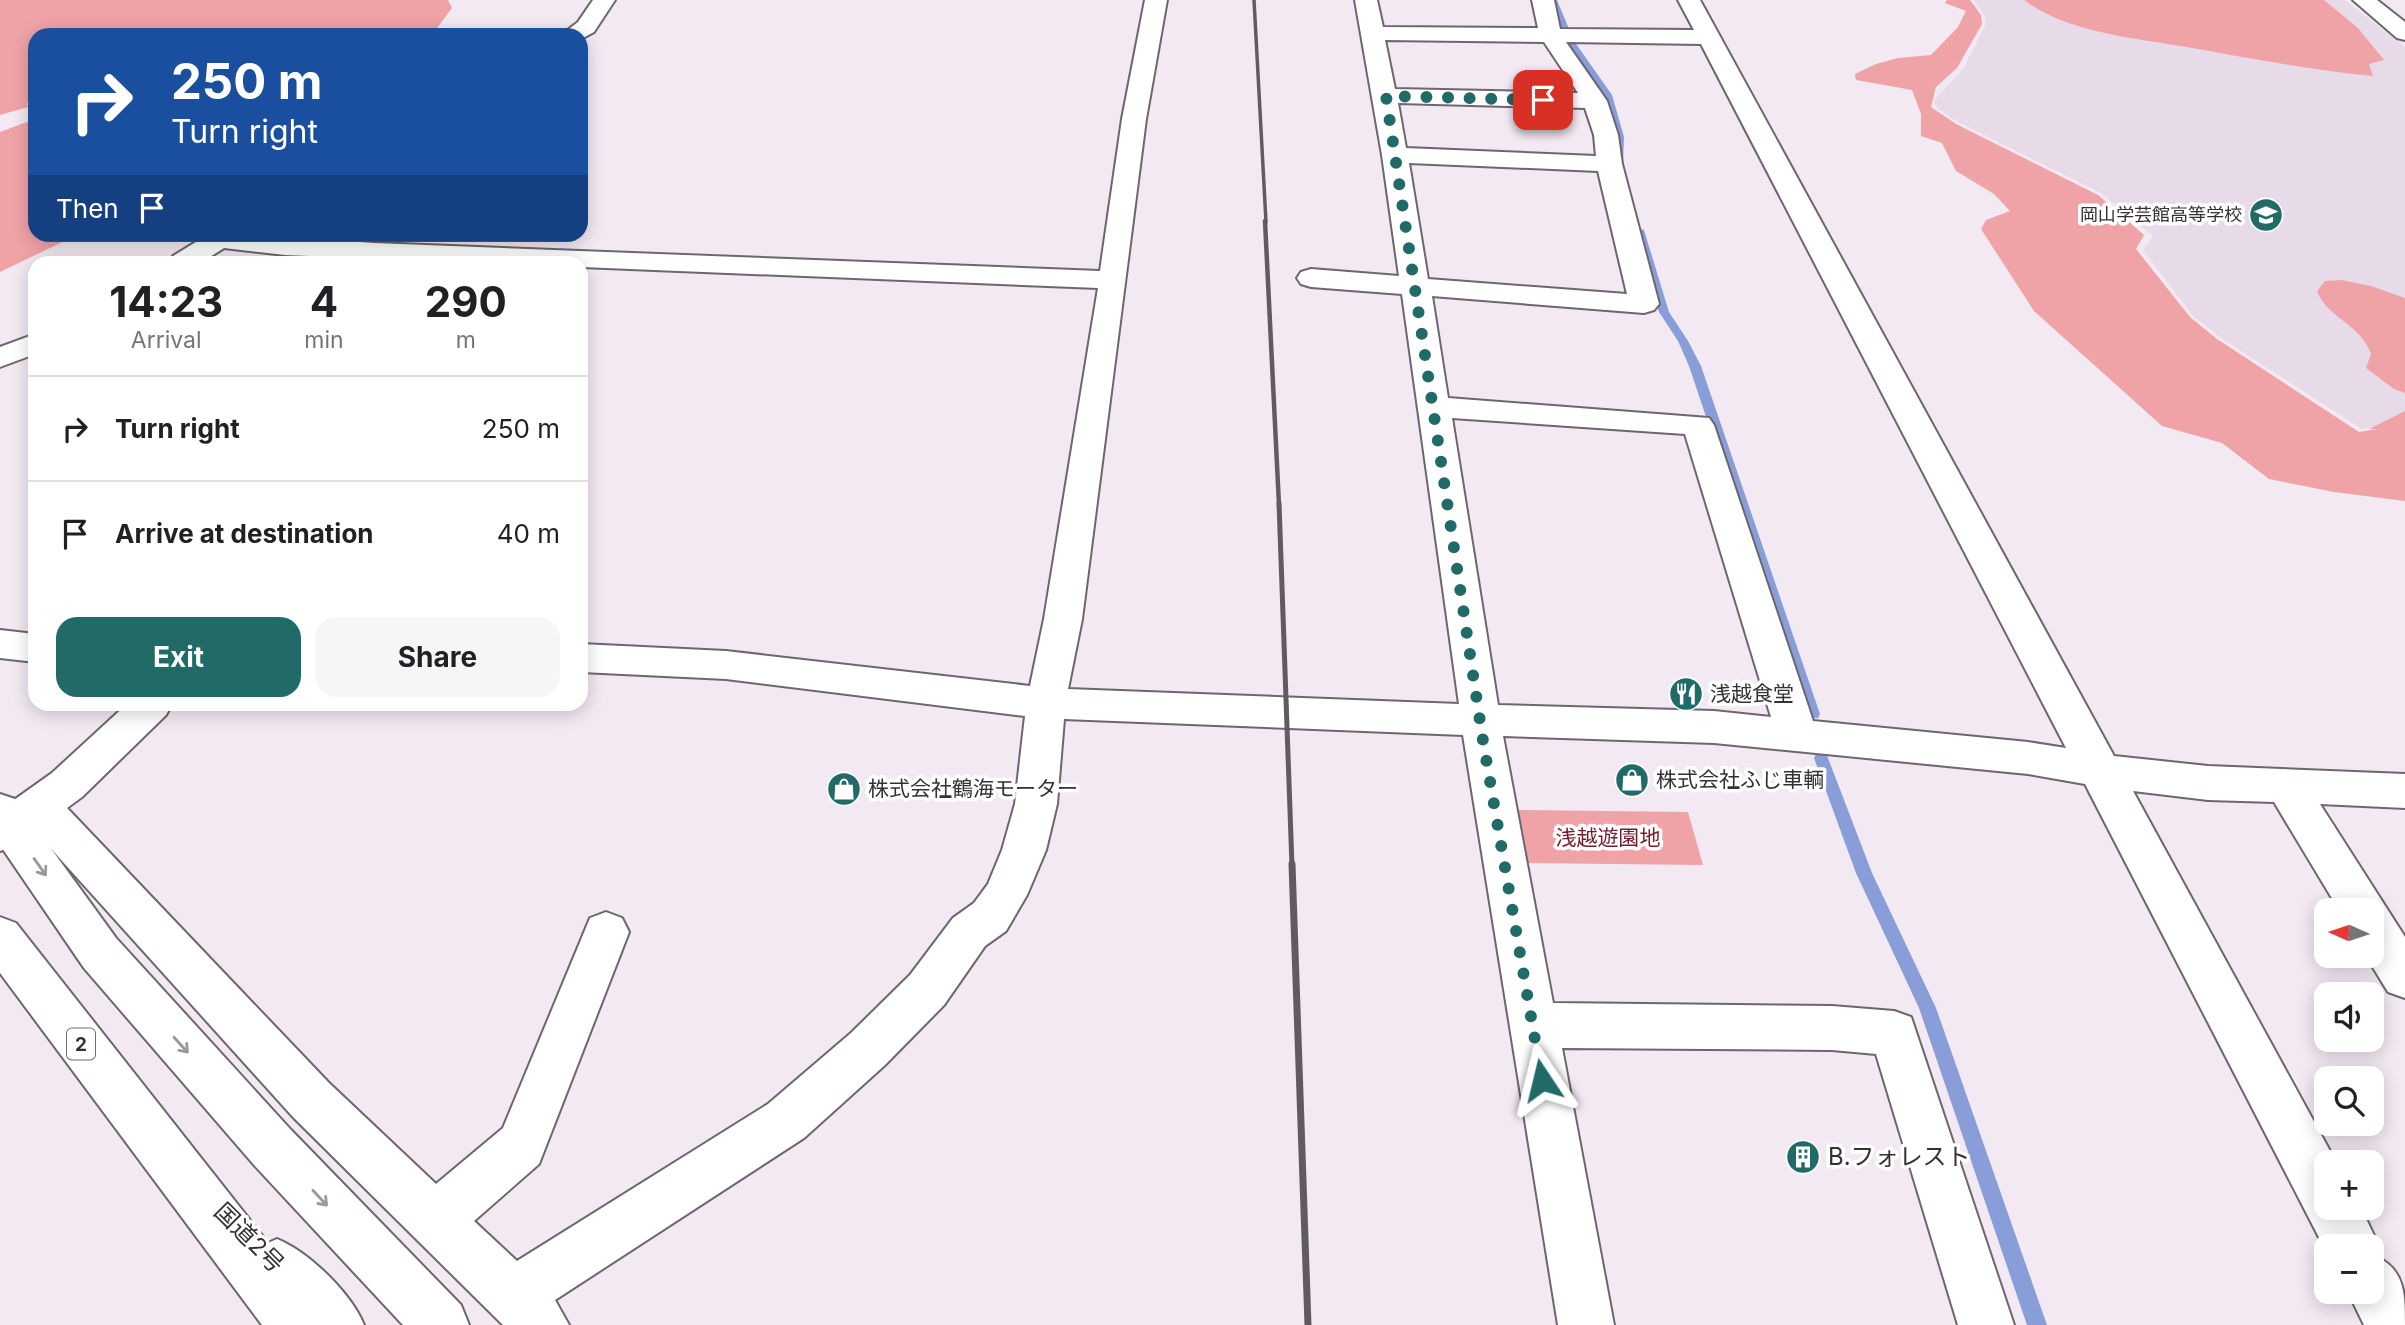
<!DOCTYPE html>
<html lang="en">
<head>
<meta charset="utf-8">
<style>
	:root { --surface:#fff; --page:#f6f6f6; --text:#202124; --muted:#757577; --line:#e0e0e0; --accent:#206b67 }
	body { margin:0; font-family:Inter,"Noto Sans JP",sans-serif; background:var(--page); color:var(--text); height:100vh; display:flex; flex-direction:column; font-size:26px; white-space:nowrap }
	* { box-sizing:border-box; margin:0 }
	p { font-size:23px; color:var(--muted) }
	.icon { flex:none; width:38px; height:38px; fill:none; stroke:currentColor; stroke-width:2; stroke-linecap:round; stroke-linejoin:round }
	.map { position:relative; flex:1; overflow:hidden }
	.panel { position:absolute; left:28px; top:256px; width:560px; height:455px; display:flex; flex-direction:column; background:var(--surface); border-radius:21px; box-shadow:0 4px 18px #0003 }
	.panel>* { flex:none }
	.banner { position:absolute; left:28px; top:28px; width:560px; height:214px; border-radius:21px; box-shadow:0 4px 18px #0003; background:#1a4fa0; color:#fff; overflow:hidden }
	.needle { width:46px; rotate:273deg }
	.fabs { position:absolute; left:2314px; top:898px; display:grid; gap:14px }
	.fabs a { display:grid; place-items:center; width:70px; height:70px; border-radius:14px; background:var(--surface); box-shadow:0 4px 18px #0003; font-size:35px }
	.pin { position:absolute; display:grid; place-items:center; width:60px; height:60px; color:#fff; margin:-30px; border-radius:14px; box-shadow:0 4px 10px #0006 }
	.me { position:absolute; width:77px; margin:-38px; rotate:350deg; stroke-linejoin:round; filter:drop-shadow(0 0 5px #0008) }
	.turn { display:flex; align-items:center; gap:24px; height:147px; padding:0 28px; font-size:32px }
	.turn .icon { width:91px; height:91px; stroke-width:2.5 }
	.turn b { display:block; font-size:49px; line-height:60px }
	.then { display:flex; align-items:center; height:66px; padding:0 28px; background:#0003; gap:14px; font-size:26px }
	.eta { display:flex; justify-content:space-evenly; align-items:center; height:119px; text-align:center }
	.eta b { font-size:42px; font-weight:700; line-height:49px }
	.cta { display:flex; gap:14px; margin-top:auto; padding:14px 28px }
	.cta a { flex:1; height:80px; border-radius:21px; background:var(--accent); color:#fff; font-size:28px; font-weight:700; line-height:80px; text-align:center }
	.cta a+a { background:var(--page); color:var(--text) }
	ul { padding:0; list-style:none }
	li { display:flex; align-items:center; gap:21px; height:105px; padding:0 28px; border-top:2px solid var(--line) }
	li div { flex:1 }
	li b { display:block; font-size:26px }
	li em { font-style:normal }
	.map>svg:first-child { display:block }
	.built { fill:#e8dbe9 }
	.green { fill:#efa3a7 }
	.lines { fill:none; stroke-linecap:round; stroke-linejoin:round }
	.stream { fill:#899dd9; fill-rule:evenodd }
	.minor-casing { stroke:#6d666e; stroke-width:4 }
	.highway-casing { stroke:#6d666e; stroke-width:4 }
	.minor { fill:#fff; fill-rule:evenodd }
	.highway { fill:#fff; fill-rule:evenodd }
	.rail-far3 { stroke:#605b61; stroke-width:3.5 }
	.rail-far2 { stroke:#605b61; stroke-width:4.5 }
	.rail-far1 { stroke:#605b61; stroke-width:5 }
	.rail { stroke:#605b61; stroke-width:7 }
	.oneway { stroke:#9a989a }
	.route { stroke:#206b67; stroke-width:12; stroke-dasharray:0 21.6 }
	.labels { text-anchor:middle; stroke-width:7; stroke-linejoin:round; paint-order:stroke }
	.far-poi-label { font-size:18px; fill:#343034; stroke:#fff; text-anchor:end }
	.shield { fill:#fff; stroke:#716e71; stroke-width:2 }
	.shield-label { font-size:19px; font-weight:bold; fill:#343034 }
	.poi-label { font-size:21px; fill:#343034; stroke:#fff; text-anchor:start }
	.park-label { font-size:21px; fill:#741c2b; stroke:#fff }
	.near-poi-label { font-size:24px; fill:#343034; stroke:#fff; text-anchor:start }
	.near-street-label { font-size:24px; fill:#343034; stroke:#fff }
</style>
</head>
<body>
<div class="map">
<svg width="2405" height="1325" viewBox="0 0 2405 1325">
	<rect width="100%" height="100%" fill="#f2e9f3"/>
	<path class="built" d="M1974,0H2345L2405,47V421L2362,429L2221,338L2193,316L2143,250L2153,236L2101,193L1954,120L1938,109L1934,102L1936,98L1963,69L1986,24L1985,16Z"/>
	<g class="green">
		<path d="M0,0H448L452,8L432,35H35V101L27,103L28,107L0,115Z"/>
		<path d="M1947,0H1970L1981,15L1982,24L1957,68L1936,87L1931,107L1956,124L2098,195L2144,235L2136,249L2190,317L2217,339L2359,432L2377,429H2369L2405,411V501L2334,492L2269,479L2222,443L2162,426L2034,311L1981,229L1986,220L2010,211L1994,194L1956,171L1942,143L1921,136V114L1912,90L1856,80L1855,74L1876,64L1898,58L1931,55L1958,27L1966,11L1945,3Z"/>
		<path d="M2024,0H2324L2358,28L2384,60L2369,64L2373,76C2312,70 2253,59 2192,48C2137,38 2070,34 2024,0Z"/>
		<path d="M35,119V234L77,235L0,272V132Z"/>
		<path d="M2342,280L2371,286L2405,298V393L2394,389L2366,368L2371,354C2361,324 2328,319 2317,291L2325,281Z"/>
		<path d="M1516,810L1688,812L1703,865L1525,863Z"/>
	</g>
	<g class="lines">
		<g class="stream">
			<path d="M1549,0H1557L1574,41L1612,95L1624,137L1623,166L1615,164L1616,137L1604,95L1566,41Z"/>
			<path d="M1636,228L1644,230L1669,312L1688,341L1701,366L1820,714L1818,718H1808L1806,714L1689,366L1678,341L1659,312L1634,230Z"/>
			<path d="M1821,752L1826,754L1828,758L1872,873L1936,1008L2047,1325H2027L1919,1008L1856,873L1814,758L1816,754Z"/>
		</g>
		<g class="minor-casing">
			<g id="minor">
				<path d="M593,0H615L594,32L581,39V35H561L578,22Z"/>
				<path d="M1145,0H1167L1146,119L1082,619L1068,689L1459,704L1402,294L1311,287L1301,284L1297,278L1301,272L1311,269L1399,276L1382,155L1355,0H1377L1383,27L1538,28L1532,0H1554L1560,29L1694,30L1678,0H1700L2114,756L2208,766L2405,774V808L2320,804L2405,937V998L2388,992L2366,956H2371V910H2339L2274,802L2208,800L2133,791L2336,1162H2326V1208H2361L2379,1246L2375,1256C2405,1269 2405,1294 2405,1325H2364L2348,1292H2371V1246H2326V1251L2085,784L2028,774L1714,743L1503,736L1553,1003L1832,1006L1894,1011L1911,1017L2014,1325H1958L1876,1054L1832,1050L1562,1048L1614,1325H1558L1463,735L1064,719L1057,804L1046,850L1027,895L1006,931L985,946L944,1005L885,1065L804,1138L555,1300L569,1325H503L293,1117L35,831L15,846L0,851V810L52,773L127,704H172L166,715L82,797L67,808L329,1083L436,1184L503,1128L590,918L606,912L622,918L629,932L539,1164L474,1221L517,1261L768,1104L851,1033L910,975L953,918L974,903L988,884L1002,850L1015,804L1025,716L726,679L581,672V644L726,651L1030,686L1044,619L1098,288L581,267V262H455L285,255L224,248L202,262H169L173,256L209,234H247L374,243L1100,271L1122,119ZM1385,40L1544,42L1578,93L1395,89ZM1566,42L1701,44L2066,748L2028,742L1813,721L1714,425L1709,418L1448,398L1432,296L1644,313L1654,310L1659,304L1622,164L1618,135L1607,101ZM1398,103L1585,108L1594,135L1596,156L1406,148ZM1409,163L1598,171L1627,294L1428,279ZM1452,418L1685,434L1771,717L1714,711L1498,705Z"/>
				<path d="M2353,0H2377L2405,22V40L2397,38Z"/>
				<path d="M35,334V354L0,367V347Z"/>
				<path d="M0,630L35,634V662L0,658Z"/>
			</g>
		</g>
		<g class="highway-casing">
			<g id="highway">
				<path d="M0,794L15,799L116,938L291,1130L461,1305L469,1325H403L255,1166L84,968L0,845Z"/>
				<path d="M0,917L16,923L268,1243L277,1239C309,1252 351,1293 364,1325H262L0,973Z"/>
			</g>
		</g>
		<use href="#minor" class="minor"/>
		<use href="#highway" class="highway"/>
		<path class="rail-far3" d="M1254,0L1266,222"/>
		<path class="rail-far2" d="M1265,221L1279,505"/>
		<path class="rail-far1" d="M1279,503L1292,866"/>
		<path class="rail" d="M1292,864L1308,1325"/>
	</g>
	<defs><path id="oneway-shaft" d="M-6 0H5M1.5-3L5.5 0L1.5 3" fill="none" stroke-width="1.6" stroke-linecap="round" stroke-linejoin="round" transform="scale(1.75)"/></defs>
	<g class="oneway">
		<use href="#oneway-shaft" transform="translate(40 867) rotate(55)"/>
		<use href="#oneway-shaft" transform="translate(181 1045) rotate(48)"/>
		<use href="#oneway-shaft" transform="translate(320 1198) rotate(47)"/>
	</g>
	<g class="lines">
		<path class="route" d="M1542,1080L1483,741L1386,96L1543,100"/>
	</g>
	<defs>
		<g id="school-disc" transform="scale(1.75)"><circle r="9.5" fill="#206b67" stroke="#fff"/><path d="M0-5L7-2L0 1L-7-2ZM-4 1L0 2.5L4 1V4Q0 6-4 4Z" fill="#fff"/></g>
		<g id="restaurant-disc" transform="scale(1.75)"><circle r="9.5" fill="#206b67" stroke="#fff"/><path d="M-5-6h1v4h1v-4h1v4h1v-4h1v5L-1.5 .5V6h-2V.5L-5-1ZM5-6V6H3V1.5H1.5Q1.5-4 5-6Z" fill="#fff"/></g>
		<g id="shop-disc" transform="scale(1.75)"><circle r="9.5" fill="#206b67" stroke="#fff"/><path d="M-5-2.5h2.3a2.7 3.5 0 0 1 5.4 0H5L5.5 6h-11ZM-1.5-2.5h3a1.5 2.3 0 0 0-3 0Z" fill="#fff"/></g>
		<g id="building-disc" transform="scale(1.75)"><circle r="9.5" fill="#206b67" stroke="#fff"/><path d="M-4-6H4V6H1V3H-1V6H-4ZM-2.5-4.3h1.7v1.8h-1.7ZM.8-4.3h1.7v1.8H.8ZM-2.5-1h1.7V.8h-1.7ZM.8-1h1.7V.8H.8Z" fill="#fff"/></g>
	</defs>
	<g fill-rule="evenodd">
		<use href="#school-disc" x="2266" y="215"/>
		<use href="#restaurant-disc" x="1686" y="694"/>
		<use href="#shop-disc" x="1632" y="780"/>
		<use href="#shop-disc" x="844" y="789"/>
		<use href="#building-disc" x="1803" y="1157"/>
	</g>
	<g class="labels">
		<g class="far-poi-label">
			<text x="2242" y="221">岡山学芸館高等学校</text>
		</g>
		<rect class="shield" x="67" y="1028.5" width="28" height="31" rx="5"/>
		<g class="shield-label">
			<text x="81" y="1051">2</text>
		</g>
		<g class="poi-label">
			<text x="1710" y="701">浅越食堂</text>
			<text x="1656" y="787">株式会社ふじ車輌</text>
			<text x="868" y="796">株式会社鶴海モーター</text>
		</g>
		<g class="park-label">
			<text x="1608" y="845">浅越遊園地</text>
		</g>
		<g class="near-poi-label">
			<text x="1828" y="1165">B.フォレスト</text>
		</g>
		<g class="near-street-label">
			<text transform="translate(249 1238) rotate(45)" y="8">国道2号</text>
		</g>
	</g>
</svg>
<div class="fabs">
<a><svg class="needle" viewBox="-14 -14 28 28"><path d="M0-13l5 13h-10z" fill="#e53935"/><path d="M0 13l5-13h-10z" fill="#757577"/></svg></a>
<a><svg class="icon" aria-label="sound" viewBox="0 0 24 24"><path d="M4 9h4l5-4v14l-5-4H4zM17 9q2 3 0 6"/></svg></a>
<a><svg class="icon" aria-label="search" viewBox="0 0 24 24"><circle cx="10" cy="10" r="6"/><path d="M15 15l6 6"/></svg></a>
<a>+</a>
<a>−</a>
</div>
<div class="pin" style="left:1543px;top:100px;background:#d93025"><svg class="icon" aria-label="arrive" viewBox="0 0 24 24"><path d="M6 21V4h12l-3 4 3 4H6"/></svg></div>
<svg class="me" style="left:1542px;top:1080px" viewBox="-20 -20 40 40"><path d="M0-17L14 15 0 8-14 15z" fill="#206b67" stroke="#fff" stroke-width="4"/></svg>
<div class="banner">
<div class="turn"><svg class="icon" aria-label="right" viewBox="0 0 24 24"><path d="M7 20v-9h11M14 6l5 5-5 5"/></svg><div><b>250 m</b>Turn right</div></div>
<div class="then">Then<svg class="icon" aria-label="arrive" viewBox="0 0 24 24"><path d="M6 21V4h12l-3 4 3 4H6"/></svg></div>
</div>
<section class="panel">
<div class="eta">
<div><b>14:23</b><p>Arrival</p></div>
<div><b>4</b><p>min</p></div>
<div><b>290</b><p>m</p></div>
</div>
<ul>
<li><svg class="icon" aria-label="right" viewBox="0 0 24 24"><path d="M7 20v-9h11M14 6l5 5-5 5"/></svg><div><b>Turn right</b></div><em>250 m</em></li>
<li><svg class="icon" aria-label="arrive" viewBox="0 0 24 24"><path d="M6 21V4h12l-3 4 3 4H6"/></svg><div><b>Arrive at destination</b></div><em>40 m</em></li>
</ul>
<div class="cta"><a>Exit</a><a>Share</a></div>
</section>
</div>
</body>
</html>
